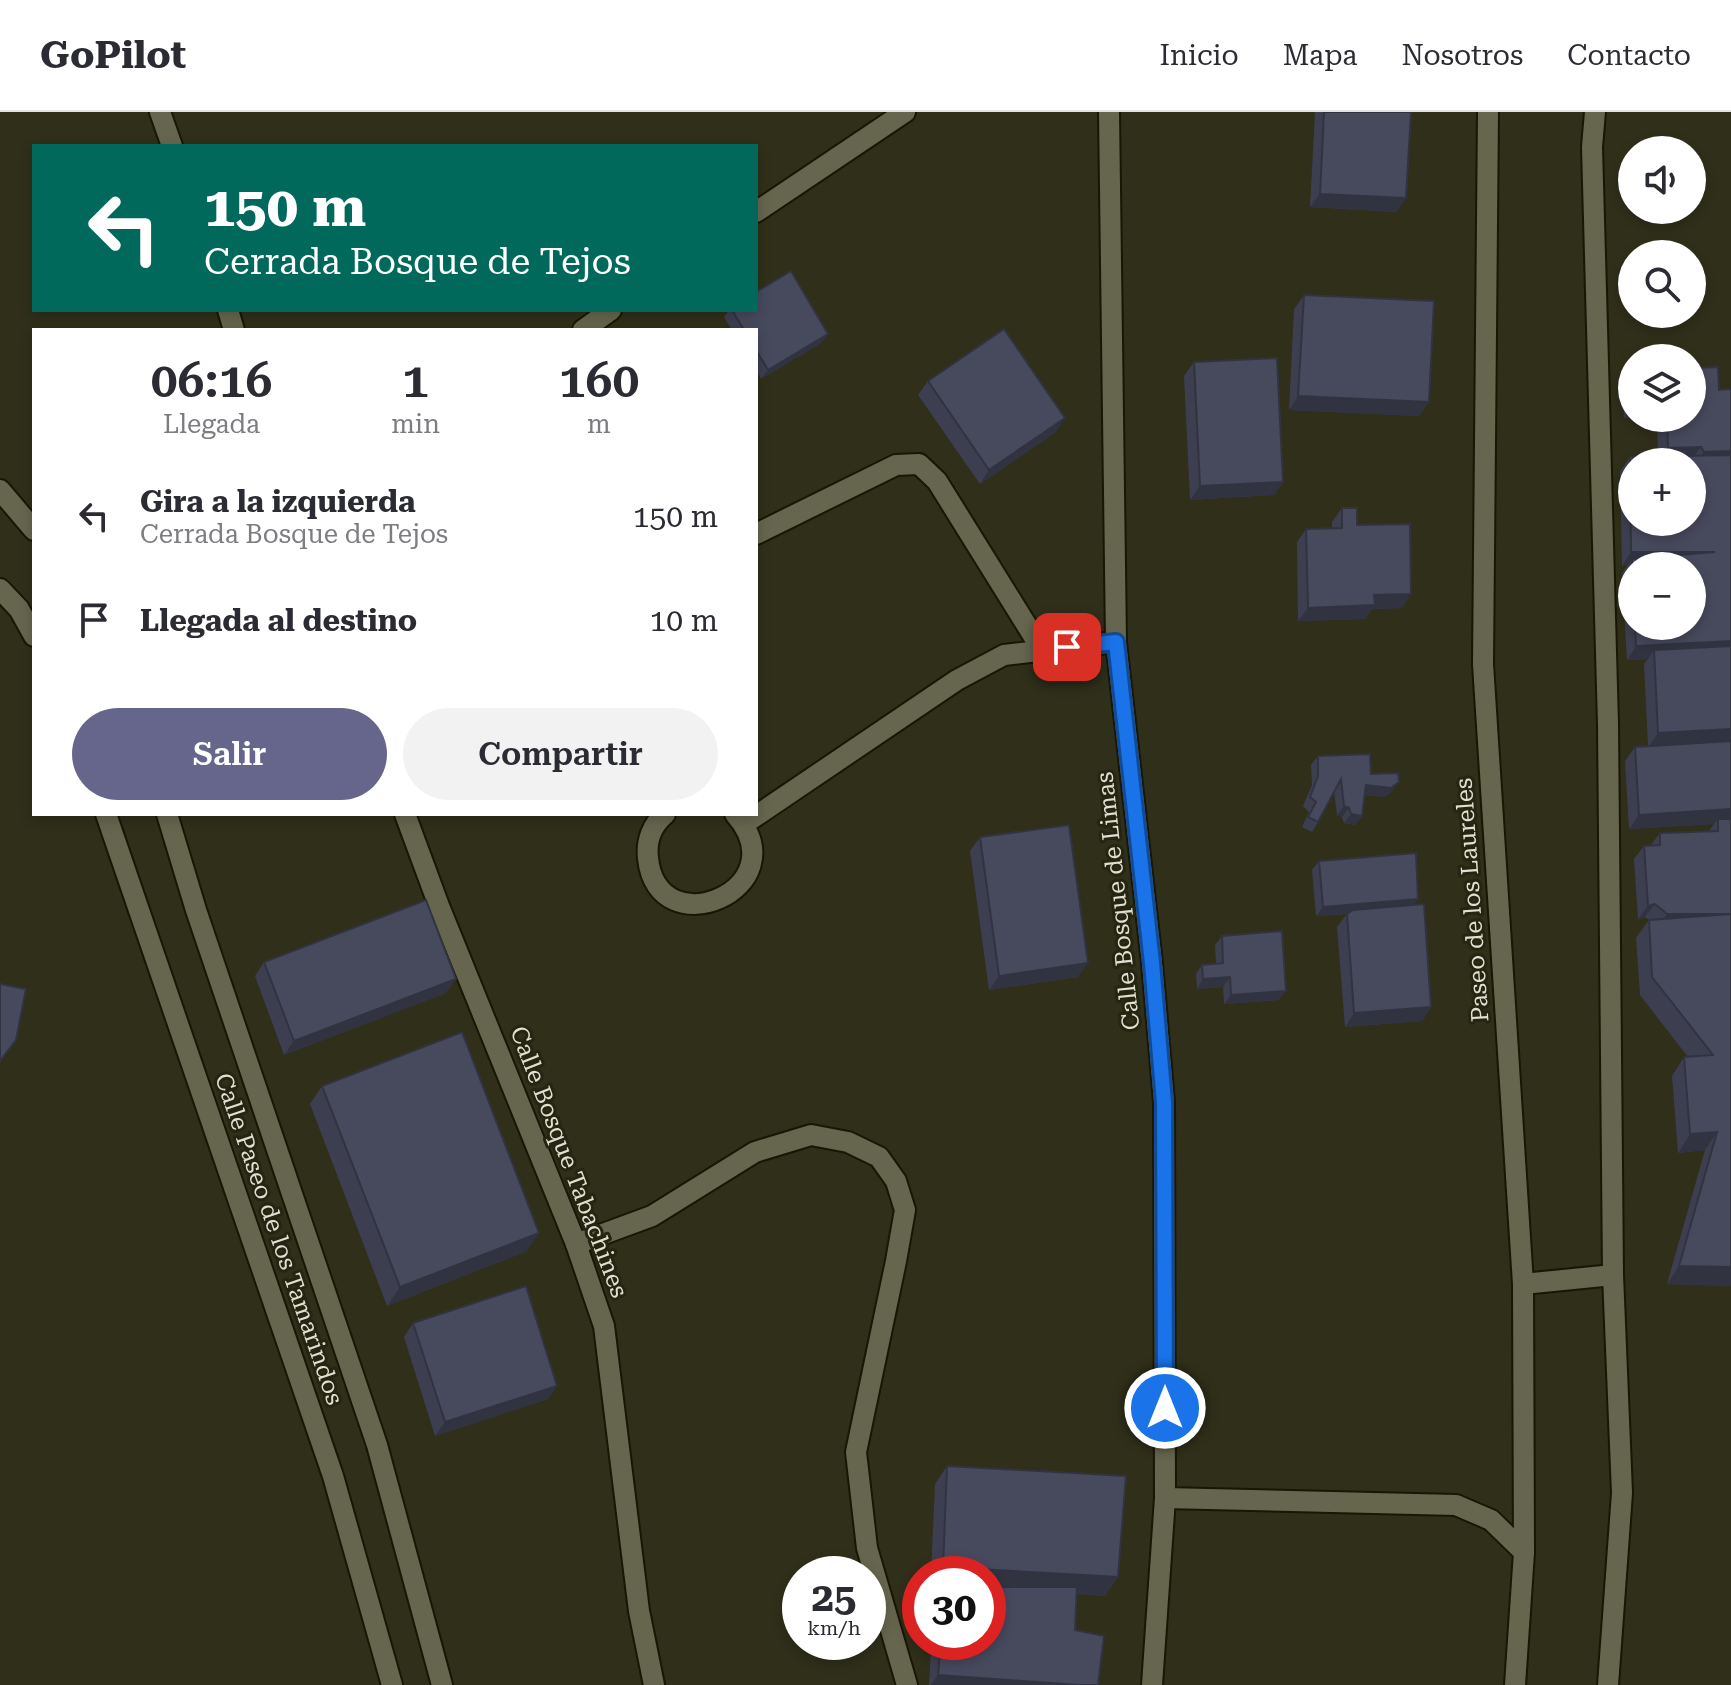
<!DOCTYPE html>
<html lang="es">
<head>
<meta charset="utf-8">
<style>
	:root { --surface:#fff; --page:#f2f2f3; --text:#2b2b33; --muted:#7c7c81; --line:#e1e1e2; --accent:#66668d }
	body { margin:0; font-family:"Roboto Serif",serif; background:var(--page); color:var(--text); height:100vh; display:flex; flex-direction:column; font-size:30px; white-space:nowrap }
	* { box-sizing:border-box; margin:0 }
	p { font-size:26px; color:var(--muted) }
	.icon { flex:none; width:44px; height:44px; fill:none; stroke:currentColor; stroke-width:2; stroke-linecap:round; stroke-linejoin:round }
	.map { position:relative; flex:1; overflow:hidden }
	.drawer { position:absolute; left:32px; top:216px; width:726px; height:488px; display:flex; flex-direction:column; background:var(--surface); border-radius:0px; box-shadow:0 4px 12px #0003 }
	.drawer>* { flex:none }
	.banner { position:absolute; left:32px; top:32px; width:726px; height:168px; border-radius:0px; box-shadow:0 4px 12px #0003; background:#00695c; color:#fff; overflow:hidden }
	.controls { position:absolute; left:1618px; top:24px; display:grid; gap:16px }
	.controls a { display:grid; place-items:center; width:88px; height:88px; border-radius:50%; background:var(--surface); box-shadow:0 4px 12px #0003; font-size:40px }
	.speed { position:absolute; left:782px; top:1444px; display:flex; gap:16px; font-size:40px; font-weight:700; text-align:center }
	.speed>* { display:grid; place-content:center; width:104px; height:104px; border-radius:50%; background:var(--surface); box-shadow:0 4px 12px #0003; line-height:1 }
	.speed small { font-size:20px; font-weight:400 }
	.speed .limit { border:12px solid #d22; background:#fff; color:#111 }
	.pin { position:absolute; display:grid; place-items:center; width:68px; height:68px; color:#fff; margin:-34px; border-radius:16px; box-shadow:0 4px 12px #0006 }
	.me { position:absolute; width:88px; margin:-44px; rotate:0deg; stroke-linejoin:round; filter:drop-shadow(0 0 6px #0008) }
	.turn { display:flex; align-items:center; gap:28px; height:168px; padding:0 40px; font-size:36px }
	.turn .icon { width:104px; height:104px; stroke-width:2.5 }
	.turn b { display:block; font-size:56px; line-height:68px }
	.eta { display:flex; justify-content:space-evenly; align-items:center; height:136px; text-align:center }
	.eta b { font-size:48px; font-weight:600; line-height:56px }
	.button { display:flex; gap:16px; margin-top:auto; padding:16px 40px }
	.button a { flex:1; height:92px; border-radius:48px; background:var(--accent); color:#fff; font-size:32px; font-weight:600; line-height:92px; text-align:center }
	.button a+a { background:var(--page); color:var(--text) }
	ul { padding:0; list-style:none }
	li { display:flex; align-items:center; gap:24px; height:104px; padding:0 40px }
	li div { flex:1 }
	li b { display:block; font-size:30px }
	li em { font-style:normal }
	header { display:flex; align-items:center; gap:48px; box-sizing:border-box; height:112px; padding:0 40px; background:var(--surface); border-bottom:2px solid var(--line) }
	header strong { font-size:38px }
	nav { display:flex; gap:44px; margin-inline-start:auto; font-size:28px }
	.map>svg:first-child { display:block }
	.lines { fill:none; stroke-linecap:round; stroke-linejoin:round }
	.street-casing { stroke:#181704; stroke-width:24 }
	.secondary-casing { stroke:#181704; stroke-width:24 }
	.street { stroke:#66664f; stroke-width:20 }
	.secondary { stroke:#66664f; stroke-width:20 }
	.wall { fill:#3d3f50; fill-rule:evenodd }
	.shaded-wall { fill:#323341 }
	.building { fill:#47495d; stroke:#323341; stroke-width:2; fill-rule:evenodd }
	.route-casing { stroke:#114b97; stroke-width:20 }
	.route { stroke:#1a73e8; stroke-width:14 }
	.labels { text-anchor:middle; stroke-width:6; stroke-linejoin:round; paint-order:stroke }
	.street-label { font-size:24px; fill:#dfdfd2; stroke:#262511 }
</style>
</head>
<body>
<header>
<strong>GoPilot</strong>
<nav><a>Inicio</a><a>Mapa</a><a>Nosotros</a><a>Contacto</a></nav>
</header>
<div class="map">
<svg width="1731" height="1573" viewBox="0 0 1731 1573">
	<rect width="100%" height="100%" fill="#2f2f1a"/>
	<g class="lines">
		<g class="street-casing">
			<g id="street">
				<path d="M160,0L172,34"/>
				<path d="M1109,0L1116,530L1152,851L1164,990L1165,1386L1152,1573"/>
				<path d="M756,100L905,0"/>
				<path d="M228,198L234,218"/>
				<path d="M583,218L611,198"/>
				<path d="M756,422L896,353L919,352L937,369L1042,538"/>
				<path d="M405,702L439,794L576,1132L604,1214L639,1499L654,1573"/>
				<path d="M665,702C652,713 646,729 648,746C657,837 801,777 735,702"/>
				<path d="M744,712L957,568L1004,543L1116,530"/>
				<path d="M576,1132L652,1104L755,1040L811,1023L848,1030L879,1045L896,1069L905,1098L896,1149L856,1340L867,1436L907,1573"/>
				<path d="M1165,1386L1456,1393L1491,1408L1524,1440"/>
			</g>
		</g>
		<g class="secondary-casing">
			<g id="secondary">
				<path d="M1488,0L1483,552L1523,1172L1524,1440L1515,1573"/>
				<path d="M1595,0L1592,35L1608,612L1613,1163L1622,1381L1608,1573"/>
				<path d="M0,378L34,418"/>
				<path d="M0,477L19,497L34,524"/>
				<path d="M106,702L333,1364L392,1573"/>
				<path d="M167,702L196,798L377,1333L442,1573"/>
				<path d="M1523,1172L1613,1163"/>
			</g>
		</g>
		<use href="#street" class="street"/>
		<use href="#secondary" class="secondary"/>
	</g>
	<g class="wall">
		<path d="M1315,0H1411L1397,100L1310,95Z"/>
		<path d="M1304,183L1419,304L1289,298L1294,197Z"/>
		<path d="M729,198H732L828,222L821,231L761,267L756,258V218H732L724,205Z"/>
		<path d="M1194,250L1283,370L1274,383L1190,388L1184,264Z"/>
		<path d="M1718,255L1731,1174L1667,1172L1705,1038L1678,1041L1672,964L1684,945H1688L1640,883L1636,826L1649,808L1645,805L1638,807L1634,747L1644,734L1651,733L1660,721L1709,719L1714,712L1629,717L1625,649L1635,635L1648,634L1644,552L1648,547L1627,548L1622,461L1627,454H1622L1620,359L1630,345L1658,344L1657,306H1692ZM1632,454L1692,514H1632Z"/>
		<path d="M1632,260V306H1624L1623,273Z"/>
		<path d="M928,269L1056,320L980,372L918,283Z"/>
		<path d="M1342,396L1357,413L1402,496L1372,497L1365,507L1298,509L1297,430L1306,417L1332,416V410Z"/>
		<path d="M1318,644L1371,662L1392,679L1384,685L1365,683L1362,704L1355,713L1344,711L1342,705L1337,703L1334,679L1318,710L1312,720L1302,715L1309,700L1303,694L1312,673L1311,653Z"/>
		<path d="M980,725L1078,865L989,878L970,739Z"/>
		<path d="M1319,749L1414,793L1431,895L1422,909L1345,915L1337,815L1347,802L1316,804L1312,758Z"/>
		<path d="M1222,824L1279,888L1224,892L1223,875L1197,877L1196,862L1202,853L1216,851L1215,833Z"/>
		<path d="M264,850L446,881L284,943L255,864Z"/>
		<path d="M322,974L527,1139L387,1194L310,992Z"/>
		<path d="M413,1211L557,1274L548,1287L435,1324L404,1225Z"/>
		<path d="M947,1354L1118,1465L1105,1484L1077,1482L1075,1518L1098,1573H929L931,1538L937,1530H988V1462H931L935,1372Z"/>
	</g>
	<g class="shaded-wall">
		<path d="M1320,82L1406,86L1397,100L1310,95Z"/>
		<path d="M828,222L821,231L761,267L768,258Z"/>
		<path d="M1298,284L1429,290L1419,304L1289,298Z"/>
		<path d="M1632,295V306H1624Z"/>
		<path d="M1065,306L1056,320L980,372L989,358Z"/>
		<path d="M1701,335L1691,348L1658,349L1668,336Z"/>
		<path d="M1731,339V352L1694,353L1704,340Z"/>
		<path d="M1283,370L1274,383L1190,388L1200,374Z"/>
		<path d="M1631,440H1715L1632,447L1627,454H1622Z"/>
		<path d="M1411,482L1402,496L1372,497L1365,507L1298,509L1308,496L1374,483Z"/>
		<path d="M1731,529V543L1654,538L1648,547L1627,548L1636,534Z"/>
		<path d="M1731,617V631L1648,635L1658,621Z"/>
		<path d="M1399,670L1392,679L1384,685L1360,682L1366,673Z"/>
		<path d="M1344,694L1349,696L1342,705L1337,703Z"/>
		<path d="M1731,697V711L1718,707L1714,712L1629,717L1639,703Z"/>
		<path d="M1351,702L1362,704L1355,713L1344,711Z"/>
		<path d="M1418,787L1411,797L1316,804L1323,795Z"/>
		<path d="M1655,792L1645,805L1638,807L1648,794Z"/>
		<path d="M1667,802H1731L1658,816Z"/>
		<path d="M1088,851L1078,865L989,878L999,864Z"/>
		<path d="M1230,865L1223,875L1197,877L1203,867Z"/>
		<path d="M456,867L446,881L284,943L294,929Z"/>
		<path d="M1286,879L1279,888L1224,892L1231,883Z"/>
		<path d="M1431,895L1422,909L1345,915L1354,901Z"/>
		<path d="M1717,1020L1705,1038L1678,1041L1690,1022Z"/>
		<path d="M539,1121L527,1139L387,1194L400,1175Z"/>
		<path d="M1679,1154L1731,1155V1174L1667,1172Z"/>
		<path d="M557,1274L548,1287L435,1324L445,1310Z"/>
		<path d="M943,1455L1118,1465L1105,1484L988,1476V1462H938Z"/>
		<path d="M938,1563L1079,1573H931Z"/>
	</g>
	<g class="building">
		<path d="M1324,0H1411L1406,86L1320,82Z"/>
		<path d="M791,159L828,222L768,258L756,238V218H744L732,198H756V180Z"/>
		<path d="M1304,183L1434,189L1429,290L1298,284Z"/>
		<path d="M1004,217L1065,306L989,358L928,269Z"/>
		<path d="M1277,246L1283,370L1200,374L1194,250Z"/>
		<path d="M1718,255L1719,278L1731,277V339L1704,340L1701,335L1668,336L1667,306H1692V256Z"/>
		<path d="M1731,343V529L1636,534L1635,514H1692V454H1632V447L1715,440H1631L1630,345ZM1632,350H1692V410H1632Z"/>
		<path d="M1342,396H1357V413L1410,412L1411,482L1374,483L1375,493L1308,496L1306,417L1342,416Z"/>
		<path d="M1731,534V617L1658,621L1654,538Z"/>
		<path d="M1731,629V697L1639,703L1635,635Z"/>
		<path d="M1370,642L1371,662L1398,661L1399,670L1391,676L1366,673L1362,704L1351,702L1349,696L1344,694L1341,667L1318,710L1308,705L1316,690L1310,685L1318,664V644Z"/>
		<path d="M1718,707H1731V802H1667L1655,792L1648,794L1644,734L1660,733V721L1718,719Z"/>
		<path d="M1069,713L1088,851L999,864L980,725Z"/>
		<path d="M1416,741L1418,787L1323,795L1319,749Z"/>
		<path d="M426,788L456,867L294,929L264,850Z"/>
		<path d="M1424,792L1431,895L1354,901L1347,802L1353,798Z"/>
		<path d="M1731,802V1155L1679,1154L1717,1020L1690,1022L1684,945L1713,943L1652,865L1649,808Z"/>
		<path d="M1282,819L1286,879L1231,883L1230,865L1203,867L1202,853L1223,851L1222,824Z"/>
		<path d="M0,872L26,877L16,928L0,949Z"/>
		<path d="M462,920L539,1121L400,1175L322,974Z"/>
		<path d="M526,1174L557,1274L445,1310L413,1211Z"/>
		<path d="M947,1354L1126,1364L1118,1465L943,1455Z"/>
		<path d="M988,1475H1077L1075,1518L1104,1524L1098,1573H1079L938,1563L941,1530H988Z"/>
	</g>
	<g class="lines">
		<g class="route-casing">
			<path id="route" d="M1067,535L1116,530L1152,851L1164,990L1165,1296"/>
		</g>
		<use href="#route" class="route"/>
	</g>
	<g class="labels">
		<g class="street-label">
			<text transform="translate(1472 788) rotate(-94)" y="8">Paseo de los Laureles</text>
			<text transform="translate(1118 789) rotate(-96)" y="8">Calle Bosque de Limas</text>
			<text transform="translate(569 1050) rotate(69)" y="8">Calle Bosque Tabachines</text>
			<text transform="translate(279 1127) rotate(71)" y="8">Calle Paseo de los Tamarindos</text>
		</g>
	</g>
</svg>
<div class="controls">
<a><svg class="icon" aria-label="sound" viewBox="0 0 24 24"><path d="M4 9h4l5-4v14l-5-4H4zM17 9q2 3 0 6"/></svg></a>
<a><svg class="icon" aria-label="search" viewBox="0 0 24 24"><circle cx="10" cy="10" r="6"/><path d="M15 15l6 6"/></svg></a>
<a><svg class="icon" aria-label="layers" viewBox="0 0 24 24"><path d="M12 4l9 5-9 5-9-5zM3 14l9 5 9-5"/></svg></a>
<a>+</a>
<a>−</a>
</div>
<div class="speed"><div>25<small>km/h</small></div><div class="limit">30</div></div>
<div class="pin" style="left:1067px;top:535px;background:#d93025"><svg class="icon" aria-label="arrive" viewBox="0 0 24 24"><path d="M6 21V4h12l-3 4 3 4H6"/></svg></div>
<svg class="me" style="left:1165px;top:1296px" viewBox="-20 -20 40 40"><circle r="17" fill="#1a73e8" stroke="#fff" stroke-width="3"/><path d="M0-11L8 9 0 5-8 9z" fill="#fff"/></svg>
<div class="banner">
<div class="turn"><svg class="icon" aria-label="left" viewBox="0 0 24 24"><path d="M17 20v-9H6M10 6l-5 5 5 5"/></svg><div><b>150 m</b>Cerrada Bosque de Tejos</div></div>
</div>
<section class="drawer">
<div class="eta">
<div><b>06:16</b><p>Llegada</p></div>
<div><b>1</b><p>min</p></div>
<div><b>160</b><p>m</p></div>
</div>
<ul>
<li><svg class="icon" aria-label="left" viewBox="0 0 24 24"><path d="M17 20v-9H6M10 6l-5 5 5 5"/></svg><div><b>Gira a la izquierda</b><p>Cerrada Bosque de Tejos</p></div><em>150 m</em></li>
<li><svg class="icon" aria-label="arrive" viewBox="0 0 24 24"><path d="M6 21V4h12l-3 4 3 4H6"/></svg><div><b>Llegada al destino</b></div><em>10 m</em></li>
</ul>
<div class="button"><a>Salir</a><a>Compartir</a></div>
</section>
</div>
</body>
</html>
